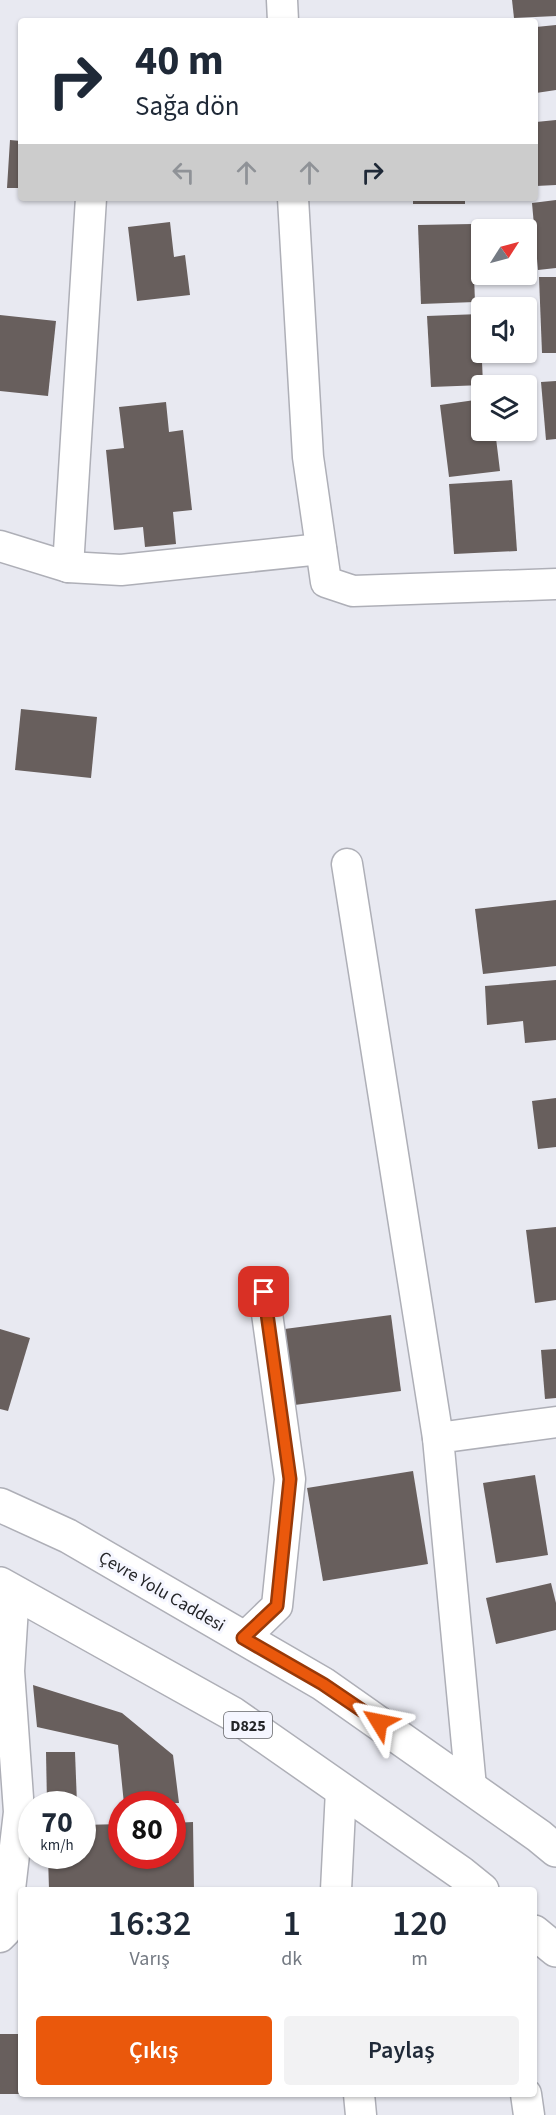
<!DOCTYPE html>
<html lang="tr">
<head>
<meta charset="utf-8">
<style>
	:root { --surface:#fff; --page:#f2f2f3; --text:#1f2937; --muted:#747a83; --accent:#ea580c }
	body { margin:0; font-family:"Source Sans 3",sans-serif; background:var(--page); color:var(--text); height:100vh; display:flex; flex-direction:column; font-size:22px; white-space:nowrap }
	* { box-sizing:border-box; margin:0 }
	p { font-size:20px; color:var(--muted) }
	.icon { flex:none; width:33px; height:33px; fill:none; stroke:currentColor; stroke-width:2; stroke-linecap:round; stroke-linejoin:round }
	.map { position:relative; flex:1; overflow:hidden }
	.drawer { position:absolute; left:18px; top:1887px; width:519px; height:210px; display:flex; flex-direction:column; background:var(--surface); border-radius:6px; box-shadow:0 2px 4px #0004 }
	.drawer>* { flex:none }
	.banner { position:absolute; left:18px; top:18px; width:520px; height:183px; border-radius:6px; box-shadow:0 2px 4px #0004; background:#fff; color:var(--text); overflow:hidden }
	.needle { width:39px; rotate:54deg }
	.controls { position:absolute; left:471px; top:219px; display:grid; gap:12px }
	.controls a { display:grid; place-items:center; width:66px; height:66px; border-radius:6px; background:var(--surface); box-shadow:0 2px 4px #0004; font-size:30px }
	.speed { position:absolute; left:18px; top:1791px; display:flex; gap:12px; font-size:30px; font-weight:700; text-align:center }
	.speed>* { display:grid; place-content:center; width:78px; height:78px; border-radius:50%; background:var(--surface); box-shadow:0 2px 4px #0004; line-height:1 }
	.speed small { font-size:15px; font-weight:400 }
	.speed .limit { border:9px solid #d22; background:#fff; color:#111 }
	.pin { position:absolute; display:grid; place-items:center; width:51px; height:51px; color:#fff; margin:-26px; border-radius:12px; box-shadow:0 3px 9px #0006 }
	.me { position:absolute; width:66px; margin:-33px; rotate:305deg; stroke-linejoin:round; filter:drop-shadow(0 0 4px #0008) }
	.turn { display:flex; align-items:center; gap:21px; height:126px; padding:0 18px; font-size:27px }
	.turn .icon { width:78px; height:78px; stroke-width:2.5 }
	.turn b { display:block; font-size:42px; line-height:51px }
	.lanes { display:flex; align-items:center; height:57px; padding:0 18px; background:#0003; justify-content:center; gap:30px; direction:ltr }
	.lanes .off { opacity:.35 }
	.eta { display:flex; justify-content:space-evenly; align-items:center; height:102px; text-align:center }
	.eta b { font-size:36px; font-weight:600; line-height:42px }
	.button { display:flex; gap:12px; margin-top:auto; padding:12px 18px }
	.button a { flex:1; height:69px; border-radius:6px; background:var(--accent); color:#fff; font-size:24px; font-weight:600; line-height:69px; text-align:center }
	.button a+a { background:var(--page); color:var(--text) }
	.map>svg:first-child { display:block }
	.building { fill:#685f5d }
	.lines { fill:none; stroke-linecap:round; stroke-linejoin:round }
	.minor-casing { stroke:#aeafb7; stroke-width:33 }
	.highway-casing { stroke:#aeafb7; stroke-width:36 }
	.minor { stroke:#fff; stroke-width:30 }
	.highway { stroke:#fff; stroke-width:33 }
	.route-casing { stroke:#983908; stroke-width:15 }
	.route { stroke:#ea580c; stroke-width:10 }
	.labels { text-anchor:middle; stroke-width:6; stroke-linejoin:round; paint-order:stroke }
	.shield { fill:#f5f6ff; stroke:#636468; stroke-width:1.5 }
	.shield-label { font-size:16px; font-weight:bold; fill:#242528 }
	.street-label { font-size:18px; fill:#242528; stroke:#f5f6ff }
</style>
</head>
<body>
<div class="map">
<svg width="556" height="2115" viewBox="0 0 556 2115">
	<rect width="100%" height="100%" fill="#e8e9f1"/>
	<g class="building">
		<path d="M512,0H556V16L514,18Z"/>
		<path d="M556,25V90L536,93V27Z"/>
		<path d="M556,120V185L536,186V122Z"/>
		<path d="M10,140L21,141V188H7Z"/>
		<rect x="413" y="198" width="52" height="6"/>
		<path d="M556,200V268L538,270L532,203Z"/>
		<path d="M170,222L174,257L185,255L190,295L137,301L128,227Z"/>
		<path d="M472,224L475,302L421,304L418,225Z"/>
		<path d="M539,277H556V353H542Z"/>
		<path d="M480,314L483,385L431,387L427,316Z"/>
		<path d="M0,315L56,321L48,396L0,391Z"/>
		<path d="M556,381V439L546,440L541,382Z"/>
		<path d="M482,399V430H495L500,471L449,477L440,405Z"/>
		<path d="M166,402L169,432L183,430L192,510L173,512L176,544L145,547L143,527L114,530L106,450L124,448L119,407Z"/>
		<path d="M512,480L517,551L454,554L449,484Z"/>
		<path d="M21,709L97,717L91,778L15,770Z"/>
		<path d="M556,900V966L483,974L475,909Z"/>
		<path d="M556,980V1040L525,1043L523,1021L487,1025L485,986Z"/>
		<path d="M556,1098V1147L538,1149L532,1101Z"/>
		<path d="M556,1227V1300L535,1303L526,1230Z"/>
		<path d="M391,1315L401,1391L287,1406L277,1330Z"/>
		<path d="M0,1329L30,1338L8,1411L0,1409Z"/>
		<path d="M556,1349V1398L545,1399L541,1350Z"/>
		<path d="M413,1471L428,1564L323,1581L307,1488Z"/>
		<path d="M535,1475L548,1555L496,1563L483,1483Z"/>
		<path d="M551,1583L556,1603V1630L496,1644L486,1598Z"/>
		<path d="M33,1685L122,1713L173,1755L179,1803L124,1804L118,1745L37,1727Z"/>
		<path d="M46,1752H75L77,1804H47Z"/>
		<path d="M193,1822L194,1890H49L48,1856H82V1825L122,1824V1856H172V1823Z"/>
		<rect x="0" y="2034" width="21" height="60"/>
	</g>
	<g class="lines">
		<g class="minor-casing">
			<g id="minor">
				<path d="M282,0L283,21"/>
				<path d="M293,198L308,457L326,582L353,591L556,584"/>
				<path d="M0,546L68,567L121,570L321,549"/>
				<path d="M68,567L91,198"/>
				<path d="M347,864L438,1438"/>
				<path d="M244,1638L277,1606L290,1479L264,1292"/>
				<path d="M471,1787L438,1438L556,1422"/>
				<path d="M336,1890L341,1790"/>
				<path d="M0,1937L5,1932L19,1812L9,1671L14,1591"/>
				<path d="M359,2094L361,2115"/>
				<path d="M526,2094L529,2115"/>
			</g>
		</g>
		<g class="highway-casing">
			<g id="highway">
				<path d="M0,1505L68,1536L323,1684L539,1836L556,1850"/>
				<path d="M0,1584L233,1714L461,1873L482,1890"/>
				<path d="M534,1932L556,1950"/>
			</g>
		</g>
		<use href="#minor" class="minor"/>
		<use href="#highway" class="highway"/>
	</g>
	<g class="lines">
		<g class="route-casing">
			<path id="route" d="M264,1292L290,1479L277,1606L243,1638L323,1684L379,1722"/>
		</g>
		<use href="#route" class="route"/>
	</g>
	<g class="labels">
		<rect class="shield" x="224" y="1712" width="48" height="26" rx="4.5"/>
		<g class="shield-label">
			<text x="248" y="1731">D825</text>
		</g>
		<g class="street-label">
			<text transform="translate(162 1591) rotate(30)" y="6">Çevre Yolu Caddesi</text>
		</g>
	</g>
</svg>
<div class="controls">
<a><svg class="needle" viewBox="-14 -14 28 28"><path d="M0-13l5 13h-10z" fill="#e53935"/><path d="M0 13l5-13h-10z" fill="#747a83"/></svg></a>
<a><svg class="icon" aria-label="sound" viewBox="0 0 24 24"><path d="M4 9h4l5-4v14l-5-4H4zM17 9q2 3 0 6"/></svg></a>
<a><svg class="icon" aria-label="layers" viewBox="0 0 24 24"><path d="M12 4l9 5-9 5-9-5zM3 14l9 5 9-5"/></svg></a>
</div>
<div class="speed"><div>70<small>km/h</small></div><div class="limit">80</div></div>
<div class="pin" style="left:264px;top:1292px;background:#d93025"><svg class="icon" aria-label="arrive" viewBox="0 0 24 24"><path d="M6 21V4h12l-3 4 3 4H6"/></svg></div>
<svg class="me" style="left:379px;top:1722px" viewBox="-20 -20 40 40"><path d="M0-17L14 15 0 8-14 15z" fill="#ea580c" stroke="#fff" stroke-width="4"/></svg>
<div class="banner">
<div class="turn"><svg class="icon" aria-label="right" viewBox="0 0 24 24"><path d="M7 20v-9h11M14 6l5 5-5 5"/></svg><div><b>40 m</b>Sağa dön</div></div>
<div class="lanes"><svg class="icon off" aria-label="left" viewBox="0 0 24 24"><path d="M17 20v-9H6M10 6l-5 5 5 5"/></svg><svg class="icon off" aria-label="ahead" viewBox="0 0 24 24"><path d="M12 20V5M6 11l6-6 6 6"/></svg><svg class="icon off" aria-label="ahead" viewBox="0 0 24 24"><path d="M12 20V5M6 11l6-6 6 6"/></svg><svg class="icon" aria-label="right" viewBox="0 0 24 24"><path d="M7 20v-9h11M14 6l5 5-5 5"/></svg></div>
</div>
<section class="drawer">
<div class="eta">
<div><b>16:32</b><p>Varış</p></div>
<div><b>1</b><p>dk</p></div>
<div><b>120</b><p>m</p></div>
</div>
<div class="button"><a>Çıkış</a><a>Paylaş</a></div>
</section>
</div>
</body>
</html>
